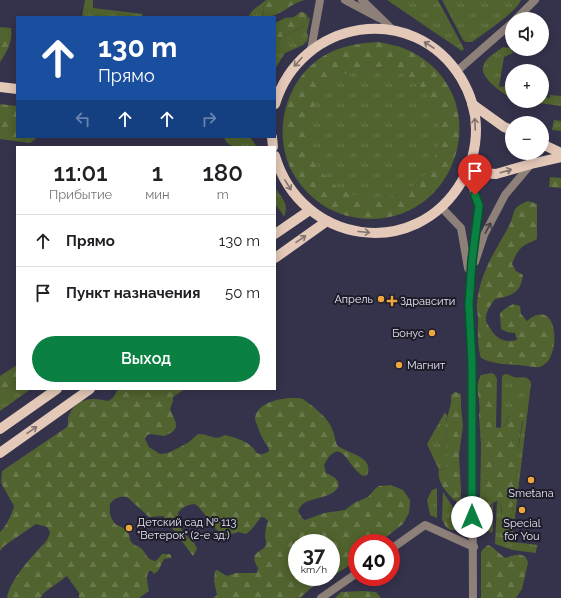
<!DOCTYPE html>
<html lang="ru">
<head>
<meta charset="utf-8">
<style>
	:root { --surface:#fff; --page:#f6f6f6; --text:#202124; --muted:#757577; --line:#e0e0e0; --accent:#0b8043 }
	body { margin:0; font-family:Raleway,sans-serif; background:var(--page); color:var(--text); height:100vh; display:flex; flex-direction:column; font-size:15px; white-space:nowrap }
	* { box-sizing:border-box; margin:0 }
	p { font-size:13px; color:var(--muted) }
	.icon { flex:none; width:22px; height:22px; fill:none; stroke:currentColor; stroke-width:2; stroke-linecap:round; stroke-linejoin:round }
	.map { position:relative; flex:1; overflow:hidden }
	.sheet { position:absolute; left:16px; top:146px; width:260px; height:244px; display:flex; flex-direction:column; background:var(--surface); border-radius:0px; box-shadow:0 2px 10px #0003 }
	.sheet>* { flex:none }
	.banner { position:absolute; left:16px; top:16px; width:260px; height:122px; border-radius:0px; box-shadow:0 2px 10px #0003; background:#1a4fa0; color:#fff; overflow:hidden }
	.buttons { position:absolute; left:505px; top:12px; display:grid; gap:8px }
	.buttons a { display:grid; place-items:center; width:44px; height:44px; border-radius:50%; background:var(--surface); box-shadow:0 2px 10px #0003; font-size:20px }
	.speed { position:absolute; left:288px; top:534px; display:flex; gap:8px; font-size:20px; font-weight:700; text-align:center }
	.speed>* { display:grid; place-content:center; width:52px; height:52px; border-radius:50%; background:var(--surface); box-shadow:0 2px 10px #0003; line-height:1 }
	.speed small { font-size:10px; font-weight:400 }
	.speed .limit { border:6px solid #d22; background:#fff; color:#111 }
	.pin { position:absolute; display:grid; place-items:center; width:34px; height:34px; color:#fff; margin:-41px -17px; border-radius:50% 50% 50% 0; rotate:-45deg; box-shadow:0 0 4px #0007 }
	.pin .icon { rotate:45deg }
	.me { position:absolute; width:44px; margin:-22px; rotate:0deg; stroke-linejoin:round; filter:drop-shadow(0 0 3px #0008) }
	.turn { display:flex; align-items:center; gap:14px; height:84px; padding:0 16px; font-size:18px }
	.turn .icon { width:52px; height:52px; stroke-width:2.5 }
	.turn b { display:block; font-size:28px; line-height:34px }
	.lanes { display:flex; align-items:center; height:38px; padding:0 16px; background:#0003; justify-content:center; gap:20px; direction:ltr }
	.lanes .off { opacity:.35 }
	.eta { display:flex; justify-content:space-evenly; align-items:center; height:68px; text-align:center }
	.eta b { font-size:24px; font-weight:600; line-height:28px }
	.button { display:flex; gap:8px; margin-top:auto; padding:8px 16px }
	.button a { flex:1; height:46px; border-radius:24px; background:var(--accent); color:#fff; font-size:16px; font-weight:600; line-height:46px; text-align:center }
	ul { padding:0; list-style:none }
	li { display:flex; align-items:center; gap:12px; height:52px; padding:0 16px; border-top:1px solid var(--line) }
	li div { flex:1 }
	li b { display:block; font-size:15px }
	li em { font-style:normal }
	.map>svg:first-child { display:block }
	.grass { fill:url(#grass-tufts) }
	.forest { fill:url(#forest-firs); fill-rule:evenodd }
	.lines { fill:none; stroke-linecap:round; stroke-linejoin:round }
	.minor { stroke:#8d8078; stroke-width:8 }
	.tertiary { stroke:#8d8078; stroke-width:8 }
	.primary { stroke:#e4c9b8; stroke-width:10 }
	.oneway { stroke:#807270 }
	.oneway2 { stroke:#443f44 }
	.route-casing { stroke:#07532c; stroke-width:10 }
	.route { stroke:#0b8043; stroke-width:7 }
	.poi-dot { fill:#f0a63f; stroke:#1d1c28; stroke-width:1.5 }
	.labels { text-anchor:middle; stroke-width:4; stroke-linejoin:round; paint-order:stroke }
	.poi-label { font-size:11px; fill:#e7e6f7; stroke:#1d1c28; text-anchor:start }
</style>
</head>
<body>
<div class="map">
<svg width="561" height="598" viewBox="0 0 561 598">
	<defs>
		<pattern id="grass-tufts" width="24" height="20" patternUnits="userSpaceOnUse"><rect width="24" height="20" fill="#51632e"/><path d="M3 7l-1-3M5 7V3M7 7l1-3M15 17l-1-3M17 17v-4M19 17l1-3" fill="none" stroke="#6a794d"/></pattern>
		<pattern id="forest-firs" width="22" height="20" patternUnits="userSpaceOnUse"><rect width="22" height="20" fill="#51632e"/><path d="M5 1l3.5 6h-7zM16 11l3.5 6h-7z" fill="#6a794d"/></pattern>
	</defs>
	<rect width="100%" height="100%" fill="#35324c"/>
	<g class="grass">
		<path d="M85,0H93V8L143,14L142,17H82Z"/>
		<path d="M266,0H268L264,5L263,17H248L253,10Z"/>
		<path d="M387,0H438L464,49L462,51Z"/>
		<path d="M442,0H521C516,13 484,33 472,42H466L463,40Z"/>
		<path d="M309,17L310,18L307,32L308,37L307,41L303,45L285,53L275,69V38L282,37L306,25Z"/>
		<path d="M503,47L510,48L513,53L504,57L499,87L508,86V93H512V98C503,94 480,78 483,67C485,58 496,52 503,47Z"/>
		<circle cx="374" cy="133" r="66"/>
		<path d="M550,95L561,96V106L525,101H542V97L550,98Z"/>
		<path d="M554,120L561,121V131L552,130Z"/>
		<path d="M224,137H250L257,147C246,147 228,151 224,137Z"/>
		<path d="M275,188C281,196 290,205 284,216L275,204Z"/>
		<path d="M505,374C509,374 511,376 514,377C521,379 527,374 531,383L512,542L538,545L536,550V553L512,550L495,544L497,501C506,510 500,529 500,540L509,543L515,483L518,469V449L523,421L509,415L506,423L501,428L502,376Z"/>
		<path d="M17,384V389H31L0,411V392Z"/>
		<path d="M445,412L447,416L446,422L447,444V466L446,469L439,470L427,444Z"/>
		<path d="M437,488V518L430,515L427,500L432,490Z"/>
		<path d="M443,492L458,515V520L457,518L448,519L444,523L442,520Z"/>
		<path d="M493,503V531L491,533L480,524V505L483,508L491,506Z"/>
	</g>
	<g class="forest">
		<path d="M268,0H307C291,1 283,17 263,17L264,5Z"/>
		<path d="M300,12C309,12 309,19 306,25L282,37L275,38V23L285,18L294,17Z"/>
		<path d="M0,27L11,28C13,41 7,52 0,62Z"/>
		<path d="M378,42C389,44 400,46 410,51C500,96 458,231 358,218C334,215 312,201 298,181C268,139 284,74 331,52C346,45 361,43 378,42ZM380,67C469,82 452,205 368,198C356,197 344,192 335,185C296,156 302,96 345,74C356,68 368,67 380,67Z"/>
		<path d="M0,104L17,106V137H38L30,143L0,139Z"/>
		<path d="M550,177L561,178V188L549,187Z"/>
		<path d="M528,201L537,204V239C533,242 529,242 525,245C518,249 515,256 512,264L516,271L523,275C521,293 511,296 495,299C491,305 485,312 486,320C486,323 489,326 490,328C496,339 505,343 517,340L515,333L507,332L501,329L500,313L506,308L513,304L520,306L521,314L527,321C553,299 561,338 549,360C547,362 542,367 539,367C536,368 521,365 517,365C504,364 493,364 481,358C477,345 478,332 478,318C478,313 476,308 477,303C480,272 495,252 509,226C516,212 510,208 528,201Z"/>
		<path d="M17,365V385L8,389L0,395V376Z"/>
		<path d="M492,373L495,375L497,379L496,427L498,428C509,427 506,415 514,410L522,413L523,416L518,449V469L515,483L509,543L506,545L502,543L500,540C499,529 507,509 497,501L493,503L487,508H483L480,505L481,445L479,415C482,401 473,388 481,375Z"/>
		<path d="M118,389H185L173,397V401L170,409C176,423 182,429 164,436L151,434L147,435L145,439L149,447L160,454L168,453L182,446L189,442L198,434C207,433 217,442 224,435C234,437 245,440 252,447C254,449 256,453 259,454C262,455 266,453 269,451C269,446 265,444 263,439C259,433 258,426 255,420C255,400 289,396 303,399C314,407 329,418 333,431C335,436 335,442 338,446C349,454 375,457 367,475L363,476C347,467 341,433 324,465L326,473C330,475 336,477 338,482C342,496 314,498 306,502C302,504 300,507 298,511L302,518L305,520L324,513L345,510L354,503L368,497L376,488L379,486L391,485L403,490L410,500V504L409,513L403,524L378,543H357V558L347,567L331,577V543H297V577H330L311,588L300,598H213L217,595L214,581L215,571L217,570L227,576L236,573H257L258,568C247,549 264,554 266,544C266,543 266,539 265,538C265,532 266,527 268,521L265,518L261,517L252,529L246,534L238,532L226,536C211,530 207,513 195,504C188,504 182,507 178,513C178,518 180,527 183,532C188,539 193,538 197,549L193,556L163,516L149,517L127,497C120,496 114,498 110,504C110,508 109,513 111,517C116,529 121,524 127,531C130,534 129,539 131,542C134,546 139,546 142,549C147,555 147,560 156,561L162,554H170L172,558L164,559L158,571L154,574L152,571H149C145,577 148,584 149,591L139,598H79V593L67,576L45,592L40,598H7C9,583 26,563 36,552C42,545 48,542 50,532L47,527L36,524L4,546L0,551V532C6,527 12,514 14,506L1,483L2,471L67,427C69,423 67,419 69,415C77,398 92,397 108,401L113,398Z"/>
		<path d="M455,392L461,394V406L463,426L459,455L461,489V501L458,503C449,496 436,482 439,470L446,469L447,466V444L446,422L451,403V395Z"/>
		<path d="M455,516C460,520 459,525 456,530C451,531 445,528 444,523L446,520Z"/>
		<path d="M488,545L492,547L505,558C514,555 526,551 528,563L522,589L516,598H481V553L482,550Z"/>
		<path d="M363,591L376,592L381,598H335L341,592Z"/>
	</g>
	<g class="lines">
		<g class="minor">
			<path d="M345,0L379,18"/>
			<path d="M516,19L535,0"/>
			<path d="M457,71L512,23"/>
			<path d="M391,549L425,525L474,547"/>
			<path d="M321,598L357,573"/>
		</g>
		<g class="tertiary">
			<path d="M362,0L393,30"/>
			<path d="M311,50L320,0"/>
			<path d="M467,172L479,206L471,261L469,304L472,363L473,598"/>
			<path d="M441,207L461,228L468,268"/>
			<path d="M475,262L484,235L505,195L531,164"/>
		</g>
		<g class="primary">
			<path d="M0,87L17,89"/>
			<path d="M275,104C301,19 413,0 461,78C470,93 476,111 476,129C476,148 471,166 462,181C415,262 301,244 275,156"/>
			<path d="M472,104L504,127L512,130"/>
			<path d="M272,137L273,147"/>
			<path d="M542,144L561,153"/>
			<path d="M467,172L496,174L531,164L561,157"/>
			<path d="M275,234L310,210"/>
			<path d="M275,258L327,221"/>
			<path d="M0,429L57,389"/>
			<path d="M0,453L90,389"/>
		</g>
	</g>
	<defs><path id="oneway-shaft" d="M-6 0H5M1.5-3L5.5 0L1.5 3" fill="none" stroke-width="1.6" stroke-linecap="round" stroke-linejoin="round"/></defs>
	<g class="oneway">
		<use href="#oneway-shaft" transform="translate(429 45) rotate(-147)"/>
		<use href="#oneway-shaft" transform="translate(298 62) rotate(132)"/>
		<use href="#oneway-shaft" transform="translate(475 124) rotate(-93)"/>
		<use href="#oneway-shaft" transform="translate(506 171) rotate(-16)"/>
		<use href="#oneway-shaft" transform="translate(288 185) rotate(58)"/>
		<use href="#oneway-shaft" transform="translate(364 232) rotate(5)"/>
		<use href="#oneway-shaft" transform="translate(301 239) rotate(-35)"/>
		<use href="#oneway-shaft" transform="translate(32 430) rotate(-35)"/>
	</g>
	<use class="oneway2" href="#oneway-shaft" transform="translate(488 228) rotate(-63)"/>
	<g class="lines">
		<g class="route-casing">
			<path id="route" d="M472,517V363L469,304L472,261L479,206L475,195"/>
		</g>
		<use href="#route" class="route"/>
	</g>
	<g class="poi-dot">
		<circle cx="381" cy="299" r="4"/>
		<path d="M390 295h4v4h4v4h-4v4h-4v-4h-4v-4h4z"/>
		<circle cx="432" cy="333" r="4"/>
		<circle cx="399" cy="365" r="4"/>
		<circle cx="531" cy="480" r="4"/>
		<circle cx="522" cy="510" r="4"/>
		<circle cx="129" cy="528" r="4"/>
	</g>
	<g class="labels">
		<g class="poi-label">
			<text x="373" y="303" text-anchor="end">Апрель</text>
			<text x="400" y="305">Здравсити</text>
			<text x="424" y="337" text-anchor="end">Бонус</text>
			<text x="407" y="369">Магнит</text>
			<text x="531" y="497" text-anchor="middle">Smetana</text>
			<text x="137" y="526">Детский сад № 113<tspan x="137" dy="13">"Ветерок" (2-е зд.)</tspan></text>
			<text x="522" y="527" text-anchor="middle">Special<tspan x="522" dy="13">for You</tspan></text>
		</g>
	</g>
</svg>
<div class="buttons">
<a><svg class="icon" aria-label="sound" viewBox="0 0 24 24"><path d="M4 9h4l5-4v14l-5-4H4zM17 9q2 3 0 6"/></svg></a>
<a>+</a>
<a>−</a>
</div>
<div class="speed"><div>37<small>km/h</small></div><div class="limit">40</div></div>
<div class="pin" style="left:475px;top:195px;background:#d93025"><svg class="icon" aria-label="arrive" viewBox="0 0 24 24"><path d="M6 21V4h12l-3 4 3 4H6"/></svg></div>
<svg class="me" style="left:472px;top:517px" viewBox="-20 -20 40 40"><circle r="19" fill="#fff"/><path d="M0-13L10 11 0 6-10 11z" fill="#0b8043"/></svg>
<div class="banner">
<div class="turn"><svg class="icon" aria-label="ahead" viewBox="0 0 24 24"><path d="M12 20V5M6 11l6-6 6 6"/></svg><div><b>130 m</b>Прямо</div></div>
<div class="lanes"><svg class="icon off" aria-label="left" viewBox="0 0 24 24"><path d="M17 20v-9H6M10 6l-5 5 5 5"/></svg><svg class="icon" aria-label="ahead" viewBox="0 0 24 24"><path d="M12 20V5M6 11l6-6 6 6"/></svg><svg class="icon" aria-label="ahead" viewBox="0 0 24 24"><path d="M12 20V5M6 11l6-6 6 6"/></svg><svg class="icon off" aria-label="right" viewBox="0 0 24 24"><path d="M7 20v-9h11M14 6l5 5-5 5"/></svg></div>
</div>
<section class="sheet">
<div class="eta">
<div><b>11:01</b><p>Прибытие</p></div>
<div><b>1</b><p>мин</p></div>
<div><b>180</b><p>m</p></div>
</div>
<ul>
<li><svg class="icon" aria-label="ahead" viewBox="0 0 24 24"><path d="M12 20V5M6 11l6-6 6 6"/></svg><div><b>Прямо</b></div><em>130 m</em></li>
<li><svg class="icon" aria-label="arrive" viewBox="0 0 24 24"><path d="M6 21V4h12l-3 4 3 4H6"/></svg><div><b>Пункт назначения</b></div><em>50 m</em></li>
</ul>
<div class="button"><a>Выход</a></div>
</section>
</div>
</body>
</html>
